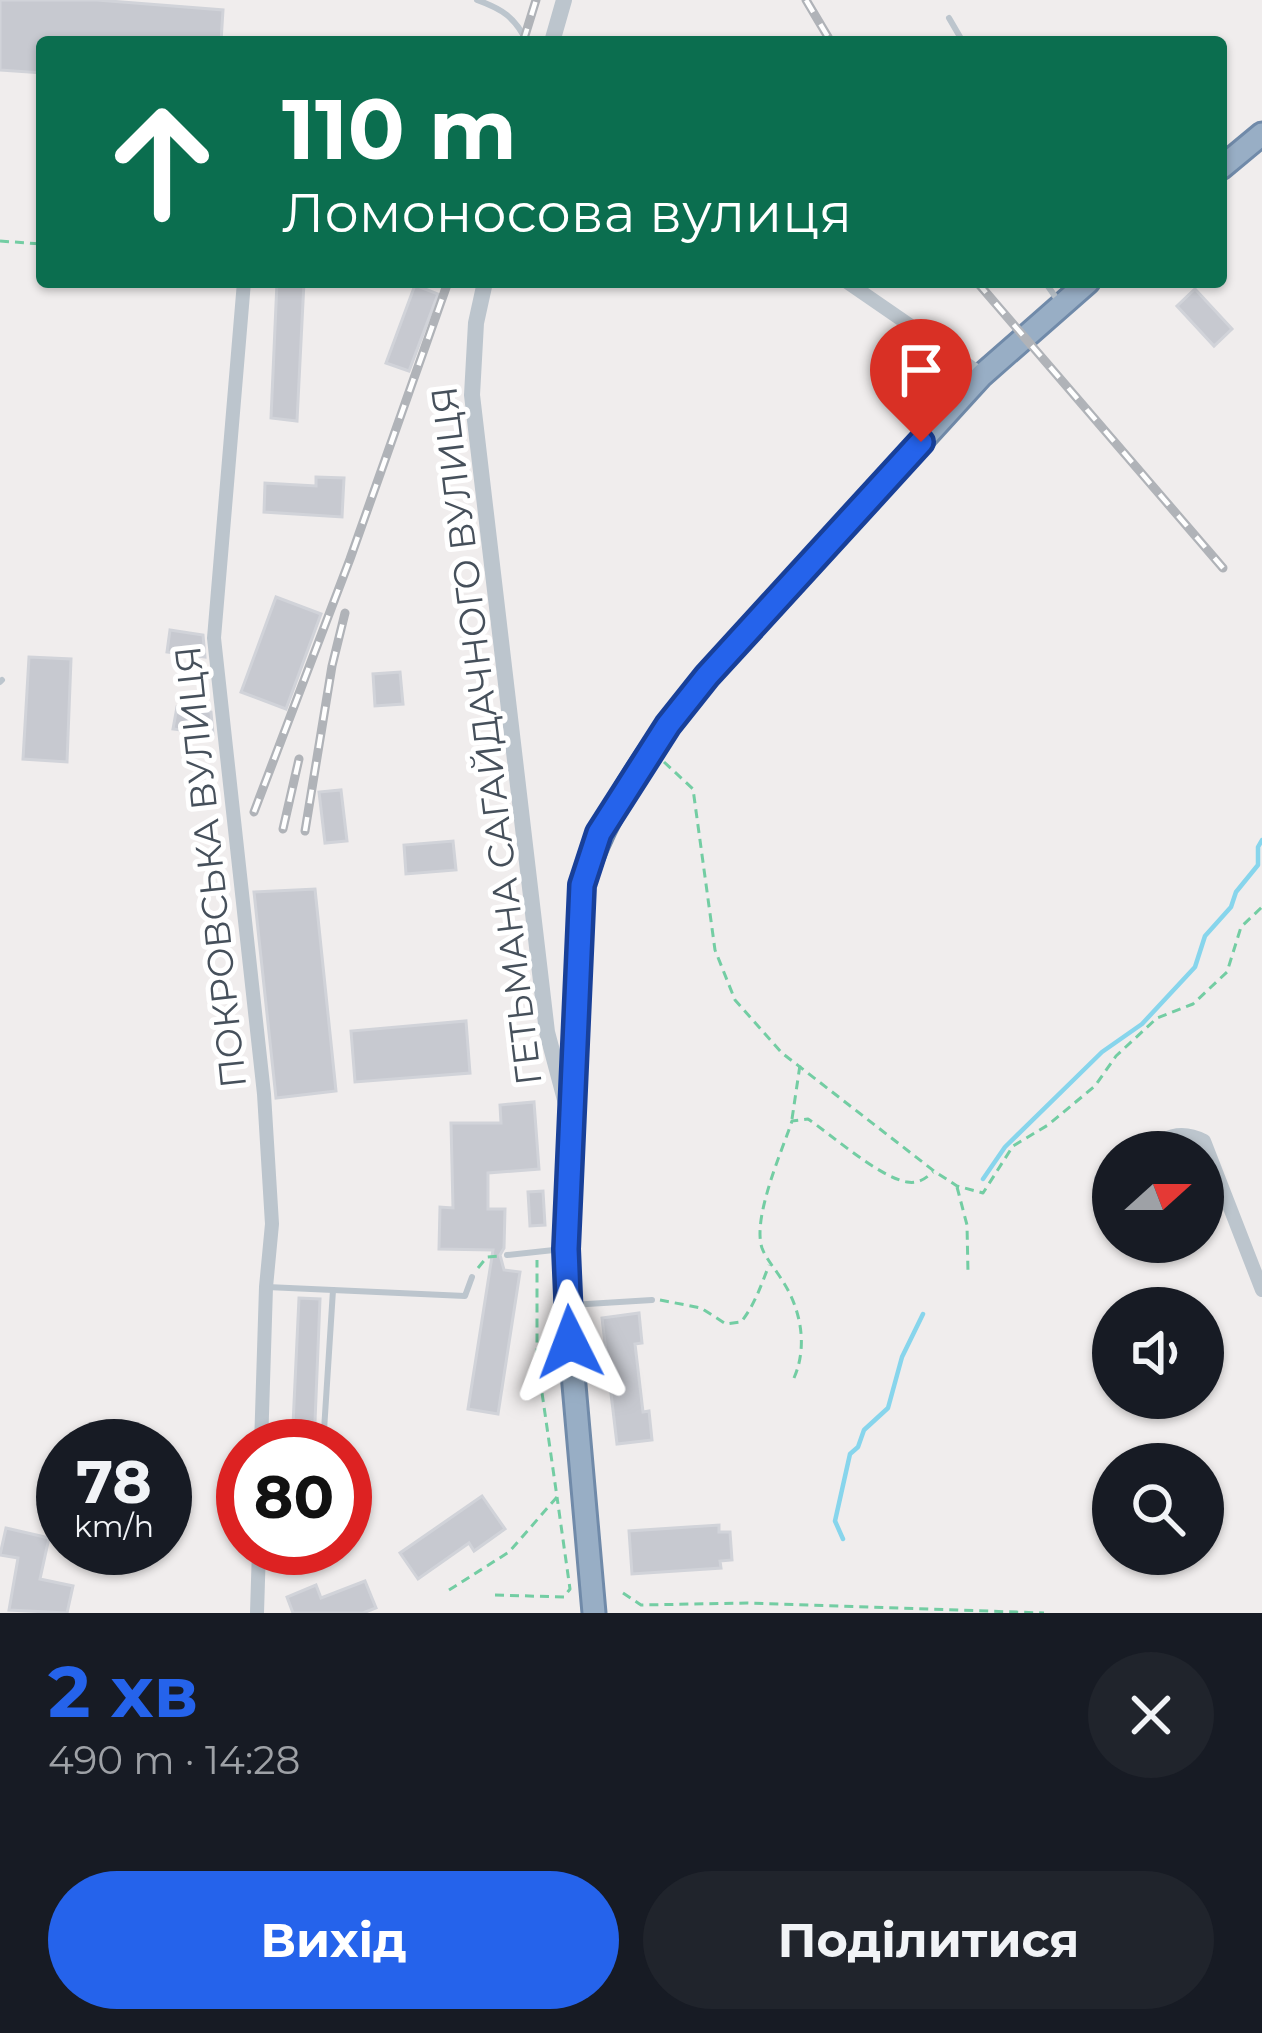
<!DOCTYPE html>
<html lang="uk">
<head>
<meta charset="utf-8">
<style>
	:root { --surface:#171b24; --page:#20242c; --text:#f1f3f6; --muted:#9ea1a6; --accent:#2563eb }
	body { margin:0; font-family:Montserrat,sans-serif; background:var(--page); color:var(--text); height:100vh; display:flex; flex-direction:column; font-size:45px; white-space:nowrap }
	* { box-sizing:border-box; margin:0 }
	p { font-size:39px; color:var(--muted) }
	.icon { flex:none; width:66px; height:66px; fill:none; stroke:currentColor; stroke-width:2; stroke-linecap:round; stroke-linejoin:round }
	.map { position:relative; height:1613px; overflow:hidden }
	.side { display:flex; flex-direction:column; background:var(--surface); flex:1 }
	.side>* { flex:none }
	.banner { position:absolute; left:36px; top:36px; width:1191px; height:252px; border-radius:12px; box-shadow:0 3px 9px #0004; background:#0b6e4f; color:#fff; overflow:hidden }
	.needle { width:78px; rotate:69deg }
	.fabs { position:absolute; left:1092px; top:1131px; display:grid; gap:24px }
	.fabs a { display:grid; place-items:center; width:132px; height:132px; border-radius:50%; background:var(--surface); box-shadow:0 3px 9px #0004; font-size:60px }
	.speed { position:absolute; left:36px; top:1419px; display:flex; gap:24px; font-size:60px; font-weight:700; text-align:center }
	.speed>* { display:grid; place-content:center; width:156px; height:156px; border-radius:50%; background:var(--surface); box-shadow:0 3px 9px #0004; line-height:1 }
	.speed small { font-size:30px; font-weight:400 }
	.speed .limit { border:18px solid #d22; background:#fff; color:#111 }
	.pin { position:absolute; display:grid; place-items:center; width:102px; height:102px; color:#fff; margin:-123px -51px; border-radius:50% 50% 50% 0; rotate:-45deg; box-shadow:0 0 12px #0007 }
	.pin .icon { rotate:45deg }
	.me { position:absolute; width:132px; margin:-66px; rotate:357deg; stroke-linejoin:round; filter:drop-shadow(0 0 9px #0008) }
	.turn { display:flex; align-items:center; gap:42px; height:252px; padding:0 48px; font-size:54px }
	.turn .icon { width:156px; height:156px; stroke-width:2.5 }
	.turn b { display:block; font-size:84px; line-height:102px }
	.round { display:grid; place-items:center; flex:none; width:126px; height:126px; border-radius:63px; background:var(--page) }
	.head { display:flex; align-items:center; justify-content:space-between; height:204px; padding:0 48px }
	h1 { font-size:72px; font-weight:700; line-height:90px; color:var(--accent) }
	.primary-button { display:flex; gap:24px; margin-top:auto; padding:24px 48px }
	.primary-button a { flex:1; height:138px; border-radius:72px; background:var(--accent); color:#fff; font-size:48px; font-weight:700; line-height:138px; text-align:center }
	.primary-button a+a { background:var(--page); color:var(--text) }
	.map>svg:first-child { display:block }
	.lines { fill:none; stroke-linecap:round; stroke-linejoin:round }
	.stream { stroke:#87d5ec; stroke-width:4.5 }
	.building { fill:#c7c9d0; stroke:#d1d3d9; stroke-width:3 }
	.trunk-casing { stroke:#708aa9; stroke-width:27 }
	.path { stroke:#73cda3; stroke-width:3; stroke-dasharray:9 6; stroke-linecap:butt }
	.service { stroke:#bcc5cd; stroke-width:6 }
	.minor { stroke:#bcc5cd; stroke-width:14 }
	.tertiary { stroke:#bcc5cd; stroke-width:16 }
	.trunk { stroke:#98aec5; stroke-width:21 }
	.rail-casing { stroke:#b0b3b8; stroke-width:9 }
	.rail { stroke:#fff; stroke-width:4.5; stroke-dasharray:14; stroke-linecap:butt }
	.route-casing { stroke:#184099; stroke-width:30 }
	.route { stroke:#2563eb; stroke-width:21 }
	.labels { text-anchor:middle; stroke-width:10; stroke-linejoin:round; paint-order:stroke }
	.street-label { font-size:36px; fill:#46505b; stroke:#fff }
</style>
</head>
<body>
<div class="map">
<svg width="1262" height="1613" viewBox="0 0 1262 1613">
	<rect width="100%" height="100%" fill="#f0eded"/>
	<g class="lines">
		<g class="stream">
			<path d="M983,1179L1005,1147L1102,1052L1142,1024L1195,967L1205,936L1231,907L1236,892L1258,865V847L1262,840"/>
			<path d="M843,1539L835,1521L850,1454L858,1447L864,1430L888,1408L902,1357L923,1314"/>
		</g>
	</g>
	<g class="building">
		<path d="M0,0H97L223,10L221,42H42V73L0,70Z"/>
		<path d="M277,282H304L297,421L271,418Z"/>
		<path d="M415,285L438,294L409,371L386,363Z"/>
		<path d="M1195,289L1232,329L1214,346L1177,306Z"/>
		<path d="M316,477L344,478L342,517L264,512L265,483L316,486Z"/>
		<path d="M276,597L321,614L286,709L241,692Z"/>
		<path d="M170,630L203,635L205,657L167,652Z"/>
		<path d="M29,657L71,659L67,762L23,759Z"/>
		<path d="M400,672L403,704L375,706L373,674Z"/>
		<path d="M177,707L211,712L213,734L173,729Z"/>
		<path d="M341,790L347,841L325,843L319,792Z"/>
		<path d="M453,841L456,870L406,874L404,845Z"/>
		<path d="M315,889L336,1091L276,1098L254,892Z"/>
		<path d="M466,1021L470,1073L355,1082L351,1031Z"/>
		<path d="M534,1102L539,1169L488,1173V1209H505L504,1248L500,1255L504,1270L520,1272L498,1414L468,1409L493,1250L439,1249L440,1207L453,1208L451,1123H501L500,1105Z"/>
		<path d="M543,1191L545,1225L530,1226L528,1192Z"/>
		<path d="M299,1298L320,1299L314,1446H292Z"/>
		<path d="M639,1313L642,1343L635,1344L643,1412L649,1411L652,1440L617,1444L602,1318Z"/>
		<path d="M482,1496L505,1529L474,1551L469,1543L418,1579L400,1553Z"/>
		<path d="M719,1525V1532H730L732,1560L720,1561L721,1568L632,1574L629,1531Z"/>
		<path d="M6,1528L49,1538L40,1579L73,1586L67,1613L9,1610L18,1558L0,1555Z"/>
		<path d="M365,1581L376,1608L363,1613H293L287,1597L316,1585L321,1598Z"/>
	</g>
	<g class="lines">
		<g class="trunk-casing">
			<g id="trunk">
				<path d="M1221,168L1262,134"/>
				<path d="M594,1613L567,1305L566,1249L582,885C609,803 654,742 707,676L982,375L1088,282"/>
			</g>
		</g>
		<g class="path">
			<path d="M0,241L42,244"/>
			<path d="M664,762L693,789L715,950L735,1000L782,1053L934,1171L957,1186L983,1193L1013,1146L1048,1125L1095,1086L1116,1056L1157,1018L1193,1004L1227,972L1241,927L1262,907"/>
			<path d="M792,1119L800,1065"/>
			<path d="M957,1187L967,1225L968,1273"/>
			<path d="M478,1268L487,1257L499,1256"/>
			<path d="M660,1300L701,1308L726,1324L741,1322C754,1306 761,1286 769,1265"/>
			<path d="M794,1378C808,1346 801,1309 782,1280C776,1270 766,1259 762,1248C752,1218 782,1151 792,1121L808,1119C833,1136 879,1177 907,1182C918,1184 925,1179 933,1172"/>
			<path d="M449,1590L509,1552L557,1497L537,1358V1260"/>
			<path d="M623,1593L641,1605L747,1603L1044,1613"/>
			<path d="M495,1595L564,1597L570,1589L557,1497"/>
		</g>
		<g class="service">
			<path d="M477,0C502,9 515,17 527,42"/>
			<path d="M949,18L963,42"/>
			<path d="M1045,282L1059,302"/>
			<path d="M0,682L2,680"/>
			<path d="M507,1255L563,1249"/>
			<path d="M267,1287L465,1296L472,1277"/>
			<path d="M571,1305L652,1300"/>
			<path d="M323,1446L333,1290"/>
		</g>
		<g class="minor">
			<path d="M244,282L214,638L264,1094L272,1224L266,1287L261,1446"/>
			<path d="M847,282L982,375"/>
			<path d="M1142,1152C1164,1138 1179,1128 1204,1141L1262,1290"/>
			<path d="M1101,1179L1113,1171"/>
			<path d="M257,1613L259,1548"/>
		</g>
		<g class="tertiary">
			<path d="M552,42L564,0"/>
			<path d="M485,282L476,323L472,395L547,1032L569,1115"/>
		</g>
		<use href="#trunk" class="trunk"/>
		<g class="rail-casing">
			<g id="rail">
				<path d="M806,0L831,42"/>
				<path d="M523,42L536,0"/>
				<path d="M977,282L1223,568"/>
				<path d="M254,812L350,559L448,282"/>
				<path d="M283,829L299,759"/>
				<path d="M305,831L332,666L345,613"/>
			</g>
		</g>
		<use href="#rail" class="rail"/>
	</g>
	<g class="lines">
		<g class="route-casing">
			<path id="route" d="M570,1342L566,1249L582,885L599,833L668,725L707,676L921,442"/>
		</g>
		<use href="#route" class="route"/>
	</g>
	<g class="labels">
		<g class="street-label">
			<text transform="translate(486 736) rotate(-97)" y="13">ГЕТЬМАНА САГАЙДАЧНОГО ВУЛИЦЯ</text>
			<text transform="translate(210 867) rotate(-96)" y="13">ПОКРОВСЬКА ВУЛИЦЯ</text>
		</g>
	</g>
</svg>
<div class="fabs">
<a><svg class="needle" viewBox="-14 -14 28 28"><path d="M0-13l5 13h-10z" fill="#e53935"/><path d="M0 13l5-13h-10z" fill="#9ea1a6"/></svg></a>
<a><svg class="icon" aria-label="sound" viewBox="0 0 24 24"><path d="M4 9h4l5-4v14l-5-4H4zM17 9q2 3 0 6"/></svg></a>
<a><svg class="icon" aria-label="search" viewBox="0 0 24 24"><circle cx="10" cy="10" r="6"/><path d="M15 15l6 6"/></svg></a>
</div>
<div class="speed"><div>78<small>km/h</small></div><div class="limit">80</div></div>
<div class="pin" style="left:921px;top:442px;background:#d93025"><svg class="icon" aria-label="arrive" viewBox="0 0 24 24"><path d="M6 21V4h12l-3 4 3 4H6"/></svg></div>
<svg class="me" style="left:570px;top:1342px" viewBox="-20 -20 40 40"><path d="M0-17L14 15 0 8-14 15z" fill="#2563eb" stroke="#fff" stroke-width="4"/></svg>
<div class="banner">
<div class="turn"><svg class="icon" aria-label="ahead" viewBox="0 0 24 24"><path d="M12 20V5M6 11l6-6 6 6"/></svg><div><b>110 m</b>Ломоносова вулиця</div></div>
</div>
</div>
<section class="side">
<div class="head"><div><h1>2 хв</h1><p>490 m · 14:28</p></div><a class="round"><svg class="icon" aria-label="close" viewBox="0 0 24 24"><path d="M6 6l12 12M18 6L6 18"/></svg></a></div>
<div class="primary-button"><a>Вихід</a><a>Поділитися</a></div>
</section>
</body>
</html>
